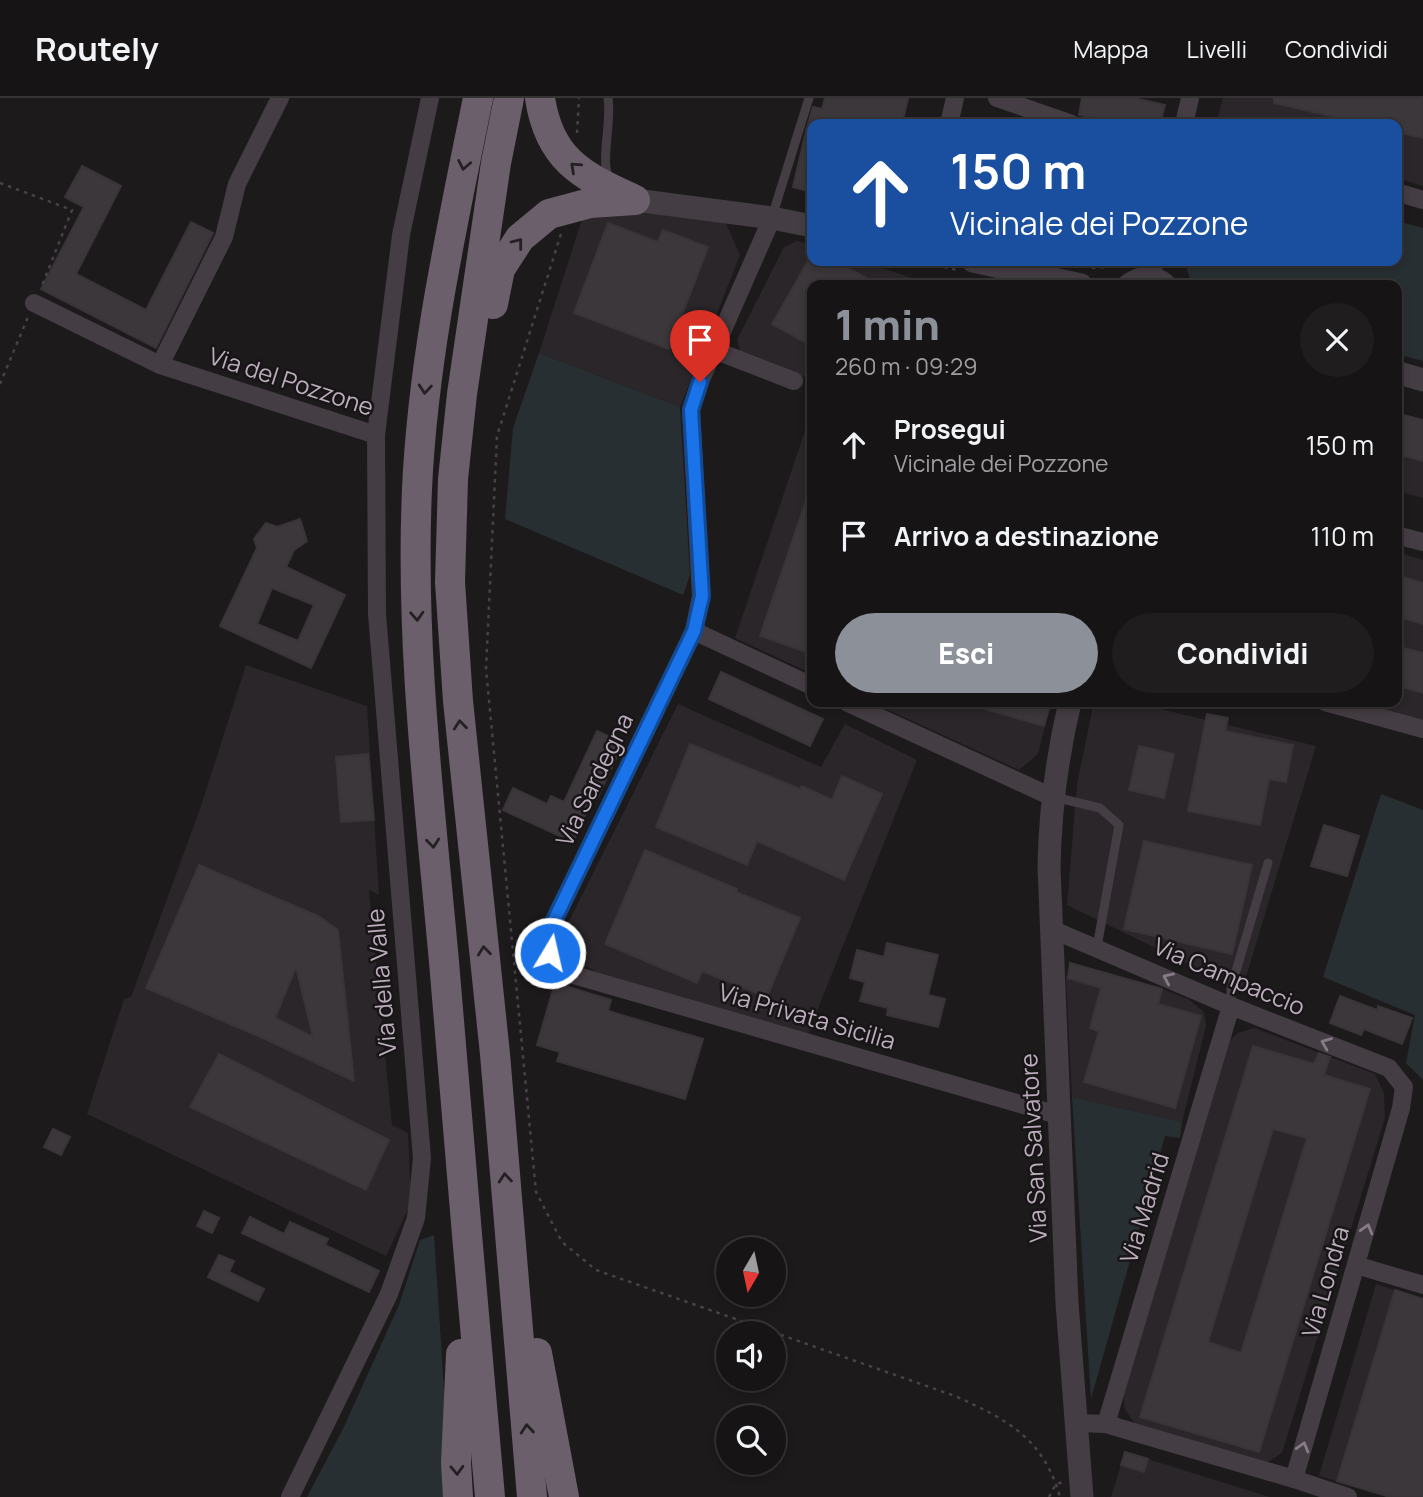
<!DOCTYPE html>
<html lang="it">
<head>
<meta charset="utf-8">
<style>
	:root { --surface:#161415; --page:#1f1d1e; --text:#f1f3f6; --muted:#9e9ea0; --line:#353334; --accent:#8c9099 }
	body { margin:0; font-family:Manrope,sans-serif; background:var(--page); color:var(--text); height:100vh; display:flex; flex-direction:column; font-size:26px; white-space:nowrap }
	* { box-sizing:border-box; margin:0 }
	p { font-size:23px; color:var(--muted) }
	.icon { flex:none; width:38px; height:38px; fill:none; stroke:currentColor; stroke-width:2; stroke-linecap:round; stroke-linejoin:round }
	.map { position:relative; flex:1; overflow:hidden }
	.drawer { position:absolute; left:807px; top:182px; width:595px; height:427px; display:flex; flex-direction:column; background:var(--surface); border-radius:14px; box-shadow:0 4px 10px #0003,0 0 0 2px var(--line) }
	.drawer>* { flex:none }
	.guide { position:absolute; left:807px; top:21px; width:595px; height:147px; border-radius:14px; box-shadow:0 4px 10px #0003,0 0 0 2px var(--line); background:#1a4fa0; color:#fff; overflow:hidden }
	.needle { width:46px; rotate:189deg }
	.buttons { position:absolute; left:716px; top:1139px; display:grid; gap:14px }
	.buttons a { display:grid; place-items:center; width:70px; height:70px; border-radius:50%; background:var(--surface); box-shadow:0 4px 10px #0003,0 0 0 2px var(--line); font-size:35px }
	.pin { position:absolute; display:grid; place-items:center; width:60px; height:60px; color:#fff; margin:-72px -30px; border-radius:50% 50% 50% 0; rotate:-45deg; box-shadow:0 0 7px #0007 }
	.pin .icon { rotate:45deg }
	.me { position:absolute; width:77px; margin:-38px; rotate:9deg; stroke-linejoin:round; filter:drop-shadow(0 0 5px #0008) }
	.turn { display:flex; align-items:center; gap:24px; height:147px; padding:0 28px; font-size:32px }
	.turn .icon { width:91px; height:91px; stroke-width:2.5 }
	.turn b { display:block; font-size:49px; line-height:60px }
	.round { display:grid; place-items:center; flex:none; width:74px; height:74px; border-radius:37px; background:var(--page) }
	.headline { display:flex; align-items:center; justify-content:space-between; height:119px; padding:0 28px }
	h1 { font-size:42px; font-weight:800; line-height:52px; color:var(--accent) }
	.cta { display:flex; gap:14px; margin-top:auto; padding:14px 28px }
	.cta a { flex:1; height:80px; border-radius:42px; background:var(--accent); color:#fff; font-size:28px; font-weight:800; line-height:80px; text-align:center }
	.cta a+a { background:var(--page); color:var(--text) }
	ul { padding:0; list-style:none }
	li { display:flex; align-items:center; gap:21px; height:91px; padding:0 28px }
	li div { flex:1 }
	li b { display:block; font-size:26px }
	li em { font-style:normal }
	header { display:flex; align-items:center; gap:42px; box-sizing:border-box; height:98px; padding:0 35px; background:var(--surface); border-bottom:2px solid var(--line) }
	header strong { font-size:33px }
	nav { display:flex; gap:38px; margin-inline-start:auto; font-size:24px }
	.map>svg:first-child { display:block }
	.built { fill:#2a2629 }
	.green { fill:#282f32 }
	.building { fill:#3c373b; stroke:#393438; stroke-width:2; fill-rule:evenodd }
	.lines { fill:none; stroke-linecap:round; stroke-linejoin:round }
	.path { stroke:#494149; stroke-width:2.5; stroke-dasharray:3.5 5; stroke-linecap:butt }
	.service { stroke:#443d43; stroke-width:9 }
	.minor { stroke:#443d43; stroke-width:18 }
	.tertiary { stroke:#443d43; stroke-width:23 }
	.trunk { stroke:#6a5f6a; stroke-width:30 }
	.oneway { stroke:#242023 }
	.oneway2 { stroke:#867b86 }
	.route-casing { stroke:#114b97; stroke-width:18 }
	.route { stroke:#1a73e8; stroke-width:12 }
	.labels { text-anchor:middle; stroke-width:5; stroke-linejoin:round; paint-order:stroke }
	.street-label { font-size:24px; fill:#bcadbd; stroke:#181517 }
</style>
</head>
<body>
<header>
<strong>Routely</strong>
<nav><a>Mappa</a><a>Livelli</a><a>Condividi</a></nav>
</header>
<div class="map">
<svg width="1423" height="1399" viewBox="0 0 1423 1399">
	<rect width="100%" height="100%" fill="#1d1a1c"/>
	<g class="built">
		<path d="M1223,0H1423V88L1397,80L1396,26H1216Z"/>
		<path d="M603,106L725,123L740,157L680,309L539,255L585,112Z"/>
		<path d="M797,143L812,147V163H873L880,164L879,169L934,187H812L811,281L747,260L740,253L737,242L784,149Z"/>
		<path d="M812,312V576L735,540Z"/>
		<path d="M1396,315L1423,322V400L1397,393Z"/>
		<path d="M1397,454L1423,462V622L1360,604H1396Z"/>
		<path d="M246,567L367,608L379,797L369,792L392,1027L408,1035L411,1105L386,1158L87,1016L124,901L131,899L200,711Z"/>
		<path d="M871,604H1051L1038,656L1019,672Z"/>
		<path d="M1094,604H1131L1316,648L1242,892L1067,807L1077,686Z"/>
		<path d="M678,606L821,669L845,626L917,662L808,936L596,874L568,856L562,837Z"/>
		<path d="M1070,865L1162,891L1188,901L1204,914L1206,928L1182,1024L1072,999L1066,880Z"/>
		<path d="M1254,930L1375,976L1384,995L1385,1020L1282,1355L1268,1364L1258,1366L1135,1326L1125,1311L1123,1296L1230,942L1238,935Z"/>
		<path d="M1376,1186L1423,1201V1399H1390L1319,1378Z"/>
		<path d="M1125,1354L1270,1399H1111Z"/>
	</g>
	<g class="green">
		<path d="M1397,123L1423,130V263L1397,256L1396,187H1196L1191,183L1184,163H1396Z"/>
		<path d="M539,255L680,309L690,477L683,497L505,421L513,330Z"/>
		<path d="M1381,696L1423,712V982L1406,965L1415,917L1323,879Z"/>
		<path d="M1072,999L1182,1024L1180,1040L1165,1038L1091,1301Z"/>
		<path d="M434,1137L451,1399H307L343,1331L399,1207L420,1142Z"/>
	</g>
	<g class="building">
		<path d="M825,0H908L902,26H808L813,9L822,11Z"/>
		<path d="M1082,0H1134L1165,7L1160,26H1128L1079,17Z"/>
		<path d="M1274,0H1423V40L1396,34V26H1365L1274,5Z"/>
		<path d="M807,29L812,30V94L793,89Z"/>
		<path d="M82,68L121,88L76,176L146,212L191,124L213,135L156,250L41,191L84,109L65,99Z"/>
		<path d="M608,125L658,144L663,132L708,149L669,251L574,215Z"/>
		<path d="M808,163H835L879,187H812V248L772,226Z"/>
		<path d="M1396,315L1423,322V363L1396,356Z"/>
		<path d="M810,391H812V556L760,538Z"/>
		<path d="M300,421L307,443L294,452L286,469L345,497L311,570L220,528L257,450L254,441L266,425L277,429ZM272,490L314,507L298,543L257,526Z"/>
		<path d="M1396,477L1423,485V526L1396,518Z"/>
		<path d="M1396,548L1423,555V595L1396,587Z"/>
		<path d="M721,574L823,621L810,648L709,601Z"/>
		<path d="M971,604H1051L1044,628L971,607Z"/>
		<path d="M1207,616L1228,620L1225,633L1293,647L1286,684L1269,681L1260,727L1188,713Z"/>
		<path d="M597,633L623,645L597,701L593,699L573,744L503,712L513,690L547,706L551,698L564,704Z"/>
		<path d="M690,646L800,691L802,688L832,702L842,678L882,696L844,782L757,743L747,767L656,729Z"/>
		<path d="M1139,648L1174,656L1164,700L1129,692Z"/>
		<path d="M368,656L374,722L341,724L336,659Z"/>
		<path d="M1324,727L1359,738L1347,778L1311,768Z"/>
		<path d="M1144,743L1252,767L1232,856L1124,831Z"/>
		<path d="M645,752L737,791L736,794L800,820L767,899L702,873L697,885L605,846Z"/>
		<path d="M199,767L318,818L338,832L354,983L265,941L146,890ZM296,869L313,939L275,920Z"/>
		<path d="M887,845L938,857L928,897L945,901L938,929L887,917L888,910L860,903L865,884L850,880L857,852L884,859Z"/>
		<path d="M1070,865L1162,891L1158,906L1201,918L1175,1010L1084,984L1099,933L1090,930L1101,890L1068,880Z"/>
		<path d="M555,885L611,902L608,913L703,941L685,1001L557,963L560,954L537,947Z"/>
		<path d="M1340,898L1377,912L1378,908L1412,920L1402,946L1364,931L1361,937L1330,925Z"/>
		<path d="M1253,948L1314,966L1319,955L1327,958L1330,959L1324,977L1370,991L1259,1354L1140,1319ZM1273,1031L1307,1040L1241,1255L1208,1244Z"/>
		<path d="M219,956L389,1042L366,1092L190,1009Z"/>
		<path d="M53,1031L70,1039L61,1057L44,1049Z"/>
		<path d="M204,1113L219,1120L212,1135L197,1128Z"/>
		<path d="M250,1119L284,1136L290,1124L328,1141L325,1147L379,1173L369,1194L242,1135Z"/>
		<path d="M219,1157L234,1163L229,1174L264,1191L258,1203L208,1179Z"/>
		<path d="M1395,1192L1423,1201V1399H1390L1337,1383Z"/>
		<path d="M1125,1354L1148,1361L1144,1374L1121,1367Z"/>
	</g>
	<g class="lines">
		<g class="path">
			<path d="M577,35L579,0"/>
			<path d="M0,85L72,112L41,190"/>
			<path d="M561,136L497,338L486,571L536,1094L562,1144L596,1172L955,1298C1008,1322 1043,1340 1060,1399"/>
			<path d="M919,163L957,172"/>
			<path d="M1092,170L1109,169L1122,163"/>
			<path d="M0,286L28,219"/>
			<path d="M1049,1399L1056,1386L1063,1384"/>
		</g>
		<g class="service">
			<path d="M608,0C612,24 600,63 609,81"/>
			<path d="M772,119L809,0"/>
			<path d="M1054,699L1100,710L1119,727L1097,849"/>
			<path d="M1231,908V890L1268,765"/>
		</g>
		<g class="minor">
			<path d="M997,0L1072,26"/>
			<path d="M949,26L955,0"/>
			<path d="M1184,26L1190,0"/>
			<path d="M1396,94L1423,102"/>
			<path d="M772,120L700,284L691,312L701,498L694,533L549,833L550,855L574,877L1058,1017"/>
			<path d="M1151,180L1155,163"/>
			<path d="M34,205L160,267L376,337L401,137L430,0"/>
			<path d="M714,252L794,283"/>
			<path d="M160,267L224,139L237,86L280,0"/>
			<path d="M1396,437L1423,444"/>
			<path d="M694,533L812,588"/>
			<path d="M846,604L1052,699"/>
			<path d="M1325,604L1423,631"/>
			<path d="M1051,831L1231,908L1389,970L1404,989L1401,1010L1294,1381L1106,1326L1078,1325"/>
			<path d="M1356,1167L1423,1187"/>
			<path d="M1106,1326L1231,908"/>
			<path d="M1294,1381L1348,1399"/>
			<path d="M290,1399L389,1196L416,1120L422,1060L377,516L376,337"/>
		</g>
		<g class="tertiary">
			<path d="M635,102L772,120L812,128"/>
			<path d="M973,163L1081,187"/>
			<path d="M1129,187C1141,178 1153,177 1165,187"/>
			<path d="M1396,274L1423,282"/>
			<path d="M1070,604C1057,659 1050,712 1049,769L1067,1205L1082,1399"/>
		</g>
		<g class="trunk">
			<path d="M478,0C452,129 423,259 417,391C410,549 430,707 444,864C460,1042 473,1221 490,1399"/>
			<path d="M509,0L496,65L462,296L453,381L450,484L458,603L495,956L532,1399"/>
			<path d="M540,0C549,60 580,77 631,100"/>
			<path d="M493,206L500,171L520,140L549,116L590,105L635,102"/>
			<path d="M537,1255L564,1399"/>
			<path d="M458,1399L456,1365L461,1256"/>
		</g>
	</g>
	<defs><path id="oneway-chevron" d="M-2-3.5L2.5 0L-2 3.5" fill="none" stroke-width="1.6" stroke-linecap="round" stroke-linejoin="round" transform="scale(1.75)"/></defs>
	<g class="oneway">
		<use href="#oneway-chevron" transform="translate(464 67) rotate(101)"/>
		<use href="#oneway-chevron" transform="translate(575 69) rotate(-138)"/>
		<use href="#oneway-chevron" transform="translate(518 145) rotate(-52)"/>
		<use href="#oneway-chevron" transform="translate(425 291) rotate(95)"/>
		<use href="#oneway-chevron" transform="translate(417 518) rotate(87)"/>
		<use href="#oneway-chevron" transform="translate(460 627) rotate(-96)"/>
		<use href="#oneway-chevron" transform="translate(433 745) rotate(84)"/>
		<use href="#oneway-chevron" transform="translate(484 853) rotate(-96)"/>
		<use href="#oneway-chevron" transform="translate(505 1080) rotate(-95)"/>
		<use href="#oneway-chevron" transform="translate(527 1331) rotate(-95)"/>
		<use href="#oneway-chevron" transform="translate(457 1372) rotate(88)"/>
	</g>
	<g class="oneway2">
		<use href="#oneway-chevron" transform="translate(1168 880) rotate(-156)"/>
		<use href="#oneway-chevron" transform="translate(1326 945) rotate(-158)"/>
		<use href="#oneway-chevron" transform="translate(1367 1131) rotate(-74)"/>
		<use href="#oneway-chevron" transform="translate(1303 1349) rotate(-74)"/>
	</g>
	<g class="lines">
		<g class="route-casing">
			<path id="route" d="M550,855L549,833L694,533L702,498L691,312L700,284"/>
		</g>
		<use href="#route" class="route"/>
	</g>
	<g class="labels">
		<g class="street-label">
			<text transform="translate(291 284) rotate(18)" y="8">Via del Pozzone</text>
			<text transform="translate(595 682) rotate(-64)" y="8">Via Sardegna</text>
			<text transform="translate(1229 879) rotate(23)" y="8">Via Campaccio</text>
			<text transform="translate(382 884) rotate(-95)" y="8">Via della Valle</text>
			<text transform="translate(807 919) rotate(16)" y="8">Via Privata Sicilia</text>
			<text transform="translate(1034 1050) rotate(-93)" y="8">Via San Salvatore</text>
			<text transform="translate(1145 1110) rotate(-73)" y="8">Via Madrid</text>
			<text transform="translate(1326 1184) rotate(-74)" y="8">Via Londra</text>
		</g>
	</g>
</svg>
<div class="buttons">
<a><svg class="needle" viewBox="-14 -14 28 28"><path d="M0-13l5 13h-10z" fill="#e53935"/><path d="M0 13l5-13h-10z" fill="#9e9ea0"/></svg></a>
<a><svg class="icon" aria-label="sound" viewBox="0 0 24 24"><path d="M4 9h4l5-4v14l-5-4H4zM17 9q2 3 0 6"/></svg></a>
<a><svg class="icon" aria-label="search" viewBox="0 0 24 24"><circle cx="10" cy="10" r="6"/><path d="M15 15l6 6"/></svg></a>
</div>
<div class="pin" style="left:700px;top:284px;background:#d93025"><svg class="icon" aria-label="arrive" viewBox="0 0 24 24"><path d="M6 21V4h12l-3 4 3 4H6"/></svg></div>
<svg class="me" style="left:550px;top:855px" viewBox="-20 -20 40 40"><circle r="17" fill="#1a73e8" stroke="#fff" stroke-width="3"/><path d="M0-11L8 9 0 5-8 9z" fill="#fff"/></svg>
<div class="guide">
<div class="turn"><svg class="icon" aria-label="ahead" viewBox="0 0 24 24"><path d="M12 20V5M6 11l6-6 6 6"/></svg><div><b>150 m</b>Vicinale dei Pozzone</div></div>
</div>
<section class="drawer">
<div class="headline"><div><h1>1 min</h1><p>260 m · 09:29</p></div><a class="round"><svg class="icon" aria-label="close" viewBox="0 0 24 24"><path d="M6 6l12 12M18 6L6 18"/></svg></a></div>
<ul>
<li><svg class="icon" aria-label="ahead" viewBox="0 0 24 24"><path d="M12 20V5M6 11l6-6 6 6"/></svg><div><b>Prosegui</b><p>Vicinale dei Pozzone</p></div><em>150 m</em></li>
<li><svg class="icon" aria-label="arrive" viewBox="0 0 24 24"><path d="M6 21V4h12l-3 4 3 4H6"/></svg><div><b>Arrivo a destinazione</b></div><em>110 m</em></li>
</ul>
<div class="cta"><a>Esci</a><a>Condividi</a></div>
</section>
</div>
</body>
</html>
